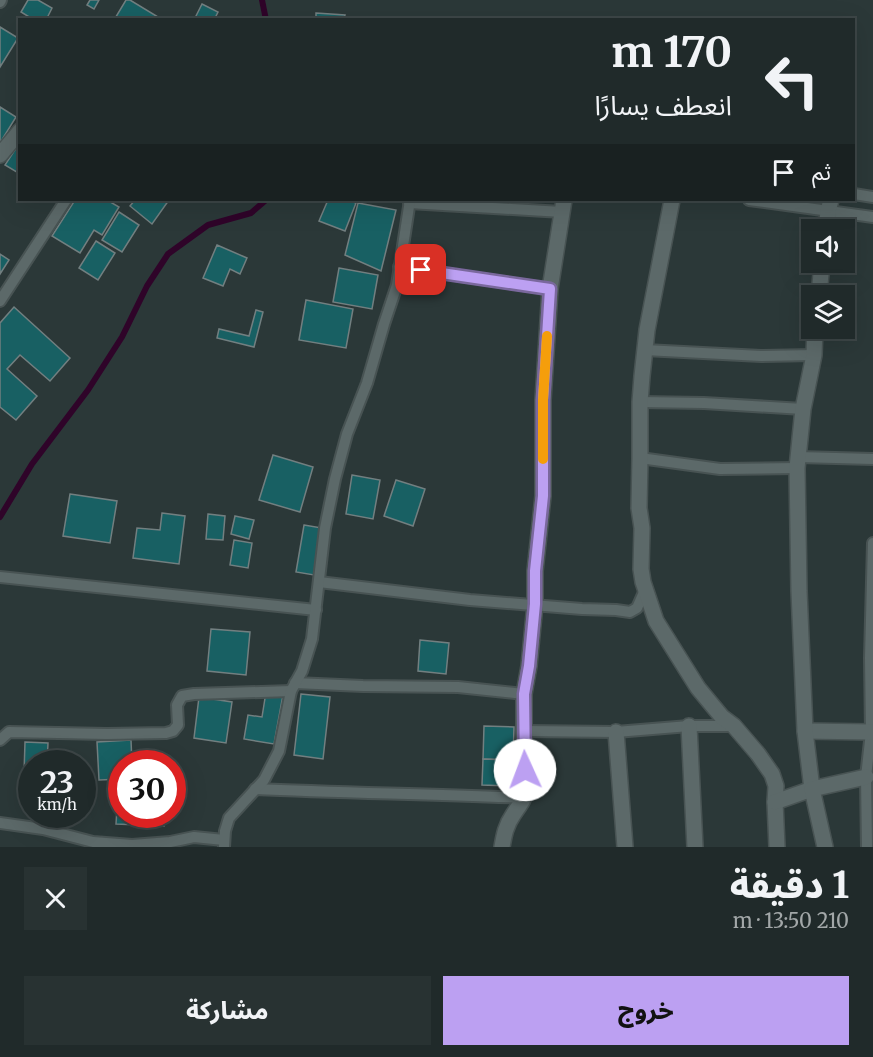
<!DOCTYPE html>
<html lang="ar">
<head>
<meta charset="utf-8">
<style>
	:root { --surface:#202a2a; --page:#283232; --text:#f1f3f6; --muted:#a2a7a8; --line:#3d4647; --accent:#bca0f2 }
	body { margin:0; font-family:Merriweather,"Noto Sans Arabic",serif; background:var(--page); color:var(--text); direction:rtl; height:100vh; display:flex; flex-direction:column; font-size:22px; white-space:nowrap }
	* { box-sizing:border-box; margin:0 }
	p { font-size:20px; color:var(--muted) }
	.icon { flex:none; width:33px; height:33px; fill:none; stroke:currentColor; stroke-width:2; stroke-linecap:round; stroke-linejoin:round }
	.map { position:relative; height:847px; overflow:hidden; direction:ltr }
	.details { display:flex; flex-direction:column; background:var(--surface); flex:1 }
	.details>* { flex:none }
	.top-card { position:absolute; left:18px; top:18px; width:837px; height:183px; border-radius:0px; box-shadow:0 6px 24px #0002,0 0 0 2px var(--line); direction:rtl; background:#202a2a; color:var(--text); overflow:hidden }
	.fabs { position:absolute; left:801px; top:219px; display:grid; gap:12px }
	.fabs a { display:grid; place-items:center; width:54px; height:54px; border-radius:0px; background:var(--surface); box-shadow:0 6px 24px #0002,0 0 0 2px var(--line); font-size:30px }
	.speed { position:absolute; left:18px; top:750px; display:flex; gap:12px; font-size:30px; font-weight:700; text-align:center }
	.speed>* { display:grid; place-content:center; width:78px; height:78px; border-radius:50%; background:var(--surface); box-shadow:0 6px 24px #0002,0 0 0 2px var(--line); line-height:1 }
	.speed small { font-size:15px; font-weight:400 }
	.speed .limit { border:9px solid #d22; background:#fff; color:#111 }
	.pin { position:absolute; display:grid; place-items:center; width:51px; height:51px; color:#fff; margin:-26px; border-radius:12px; box-shadow:0 3px 9px #0006 }
	.me { position:absolute; width:66px; margin:-33px; rotate:358deg; stroke-linejoin:round; filter:drop-shadow(0 0 4px #0008) }
	.turn { display:flex; align-items:center; gap:21px; height:126px; padding:0 24px; font-size:27px }
	.turn .icon { width:78px; height:78px; stroke-width:2.5 }
	.turn b { display:block; font-size:42px; line-height:51px }
	.then { display:flex; align-items:center; height:57px; padding:0 24px; background:#0003; gap:12px; font-size:22px }
	.round { display:grid; place-items:center; flex:none; width:63px; height:63px; border-radius:0px; background:var(--page) }
	.head { display:flex; align-items:center; justify-content:space-between; height:102px; padding:0 24px }
	h1 { font-size:36px; font-weight:800; line-height:45px }
	.cta { display:flex; gap:12px; margin-top:auto; padding:12px 24px }
	.cta a { flex:1; height:69px; border-radius:0px; background:var(--accent); color:#111; font-size:24px; font-weight:800; line-height:69px; text-align:center }
	.cta a+a { background:var(--page); color:var(--text) }
	.map>svg:first-child { display:block }
	.lines { fill:none; stroke-linecap:round; stroke-linejoin:round }
	.stream { stroke:#2f0429; stroke-width:6 }
	.building { fill:#186063; stroke:#727f80; stroke-width:1.5 }
	.lane-casing { stroke:#485353; stroke-width:14 }
	.street-casing { stroke:#485353; stroke-width:18 }
	.lane { stroke:#5c6969; stroke-width:10 }
	.street { stroke:#5c6969; stroke-width:15 }
	.route-casing { stroke:#7a689d; stroke-width:15 }
	.route { stroke:#bca0f2; stroke-width:10 }
	.slow { stroke:#f59e0b; stroke-width:10 }
</style>
</head>
<body>
<div class="map">
<svg width="873" height="847" viewBox="0 0 873 847">
	<rect width="100%" height="100%" fill="#2b3838"/>
	<g class="lines">
		<g class="stream">
			<path d="M262,0L266,20"/>
			<path d="M0,517L32,464L88,390L122,337L147,286L168,254L208,225L251,213L266,200"/>
		</g>
	</g>
	<g class="building">
		<path d="M28,0H38L52,8L46,20H34L21,12Z"/>
		<path d="M90,0H99L94,9L87,5Z"/>
		<path d="M126,0H130L163,20H114Z"/>
		<path d="M202,4L218,12L214,20H194Z"/>
		<path d="M316,13L345,15L344,20H316Z"/>
		<path d="M0,27L18,38L0,67Z"/>
		<path d="M0,107L16,117L0,143Z"/>
		<path d="M20,142V174L5,165Z"/>
		<path d="M75,200H107L119,207L102,235L94,230L80,253L52,236Z"/>
		<path d="M135,200H169L152,224L130,206Z"/>
		<path d="M328,200H347L356,203L345,231L319,221Z"/>
		<path d="M358,203L396,210L381,271L345,255Z"/>
		<path d="M119,212L139,225L122,252L102,240Z"/>
		<path d="M96,241L115,253L98,280L79,268Z"/>
		<path d="M217,245L247,258L240,274L230,269L223,286L203,278Z"/>
		<path d="M0,254L9,260L0,274Z"/>
		<path d="M339,268L378,275L372,309L333,302Z"/>
		<path d="M306,300L353,309L346,348L299,340Z"/>
		<path d="M14,307L70,358L50,381L20,355L7,369L37,396L16,420L0,407V323Z"/>
		<path d="M256,310L263,312L254,347L217,338L219,329L249,336Z"/>
		<path d="M273,455L313,467L300,512L259,500Z"/>
		<path d="M352,475L380,480L373,519L346,514Z"/>
		<path d="M396,480L425,489L413,526L384,516Z"/>
		<path d="M70,494L117,501L110,543L63,536Z"/>
		<path d="M162,513L185,516L179,564L133,558L137,528L160,530Z"/>
		<path d="M208,514L225,516L223,540L206,539Z"/>
		<path d="M235,516L254,520L249,539L231,534Z"/>
		<path d="M304,525L322,528L314,575L296,572Z"/>
		<path d="M234,540L252,543L248,568L230,565Z"/>
		<path d="M211,629L250,632L246,675L207,671Z"/>
		<path d="M420,640L449,643L446,674L418,671Z"/>
		<path d="M266,692L283,695L274,744L244,739L248,715L262,717Z"/>
		<path d="M301,694L330,697L323,759L294,755Z"/>
		<path d="M199,697L232,702L226,743L194,738Z"/>
		<path d="M484,726L514,727L513,760L483,759Z"/>
		<path d="M131,740L132,764H122V779L99,780L97,742Z"/>
		<path d="M25,742L48,743L47,764H32V775L24,774Z"/>
		<path d="M483,759L513,760V786L482,785Z"/>
		<path d="M118,793H122V814H165L164,826L116,824Z"/>
	</g>
	<g class="lines">
		<g class="lane-casing">
			<g id="lane">
				<path d="M0,2L1,0"/>
				<path d="M854,194L873,197"/>
				<path d="M749,200L873,217"/>
				<path d="M409,203L562,212"/>
				<path d="M399,267L550,289"/>
				<path d="M0,301L66,200"/>
				<path d="M645,350L761,356L814,355"/>
				<path d="M640,402L704,403L803,409"/>
				<path d="M798,457L873,459"/>
				<path d="M640,458L720,469L797,468"/>
				<path d="M0,577L316,610"/>
				<path d="M319,582L470,600L582,609L616,610L630,612L637,608L645,590"/>
				<path d="M295,683L363,686L458,687L524,694"/>
				<path d="M524,731L616,732L689,726H733"/>
				<path d="M0,740L9,732L107,734L166,733L173,731L178,725L177,705L182,696L194,694L291,691"/>
				<path d="M255,789C345,793 435,794 525,798"/>
				<path d="M0,823L43,829L93,842L132,845L170,842L194,837L224,840"/>
				<path d="M224,847L225,831L229,818L264,780L279,751L291,691L302,671L312,639L325,528L335,479L347,434L367,383L384,324L397,285L410,200"/>
				<path d="M867,847L866,777L871,732L870,658L873,543"/>
			</g>
		</g>
		<g class="street-casing">
			<g id="street">
				<path d="M0,155L20,131"/>
				<path d="M672,200L647,330L642,376L640,402V458L639,508L642,528L641,569L643,582L656,621L698,688L722,717L734,726L758,754L772,774L776,786L775,802L777,847"/>
				<path d="M826,230L828,211L831,200"/>
				<path d="M819,296L822,262"/>
				<path d="M689,726L695,847"/>
				<path d="M805,731L871,732"/>
				<path d="M616,732L625,847"/>
				<path d="M775,802L812,789L805,731L799,591L797,468L803,409L814,355L815,328"/>
				<path d="M502,847C504,835 506,825 513,815C520,804 524,801 526,789L524,731V694L529,666L535,604V571L543,496V400L550,289L564,200"/>
				<path d="M825,847L812,789L866,777"/>
			</g>
		</g>
		<use href="#lane" class="lane"/>
		<use href="#street" class="street"/>
	</g>
	<g class="lines">
		<g class="route-casing">
			<path id="route" d="M421,270L550,289L543,400V496L535,571V604L529,666L524,694L525,770"/>
		</g>
		<use href="#route" class="route"/>
		<path class="slow" d="M543,459V400L547,336"/>
	</g>
</svg>
<div class="fabs">
<a><svg class="icon" aria-label="sound" viewBox="0 0 24 24"><path d="M4 9h4l5-4v14l-5-4H4zM17 9q2 3 0 6"/></svg></a>
<a><svg class="icon" aria-label="layers" viewBox="0 0 24 24"><path d="M12 4l9 5-9 5-9-5zM3 14l9 5 9-5"/></svg></a>
</div>
<div class="speed"><div>23<small>km/h</small></div><div class="limit">30</div></div>
<div class="pin" style="left:421px;top:270px;background:#d93025"><svg class="icon" aria-label="arrive" viewBox="0 0 24 24"><path d="M6 21V4h12l-3 4 3 4H6"/></svg></div>
<svg class="me" style="left:525px;top:770px" viewBox="-20 -20 40 40"><circle r="19" fill="#fff"/><path d="M0-13L10 11 0 6-10 11z" fill="#bca0f2"/></svg>
<div class="top-card">
<div class="turn"><svg class="icon" aria-label="left" viewBox="0 0 24 24"><path d="M17 20v-9H6M10 6l-5 5 5 5"/></svg><div><b>170 m</b>انعطف يسارًا</div></div>
<div class="then">ثم<svg class="icon" aria-label="arrive" viewBox="0 0 24 24"><path d="M6 21V4h12l-3 4 3 4H6"/></svg></div>
</div>
</div>
<section class="details">
<div class="head"><div><h1>1 دقيقة</h1><p>210 m · 13:50</p></div><a class="round"><svg class="icon" aria-label="close" viewBox="0 0 24 24"><path d="M6 6l12 12M18 6L6 18"/></svg></a></div>
<div class="cta"><a>خروج</a><a>مشاركة</a></div>
</section>
</body>
</html>
